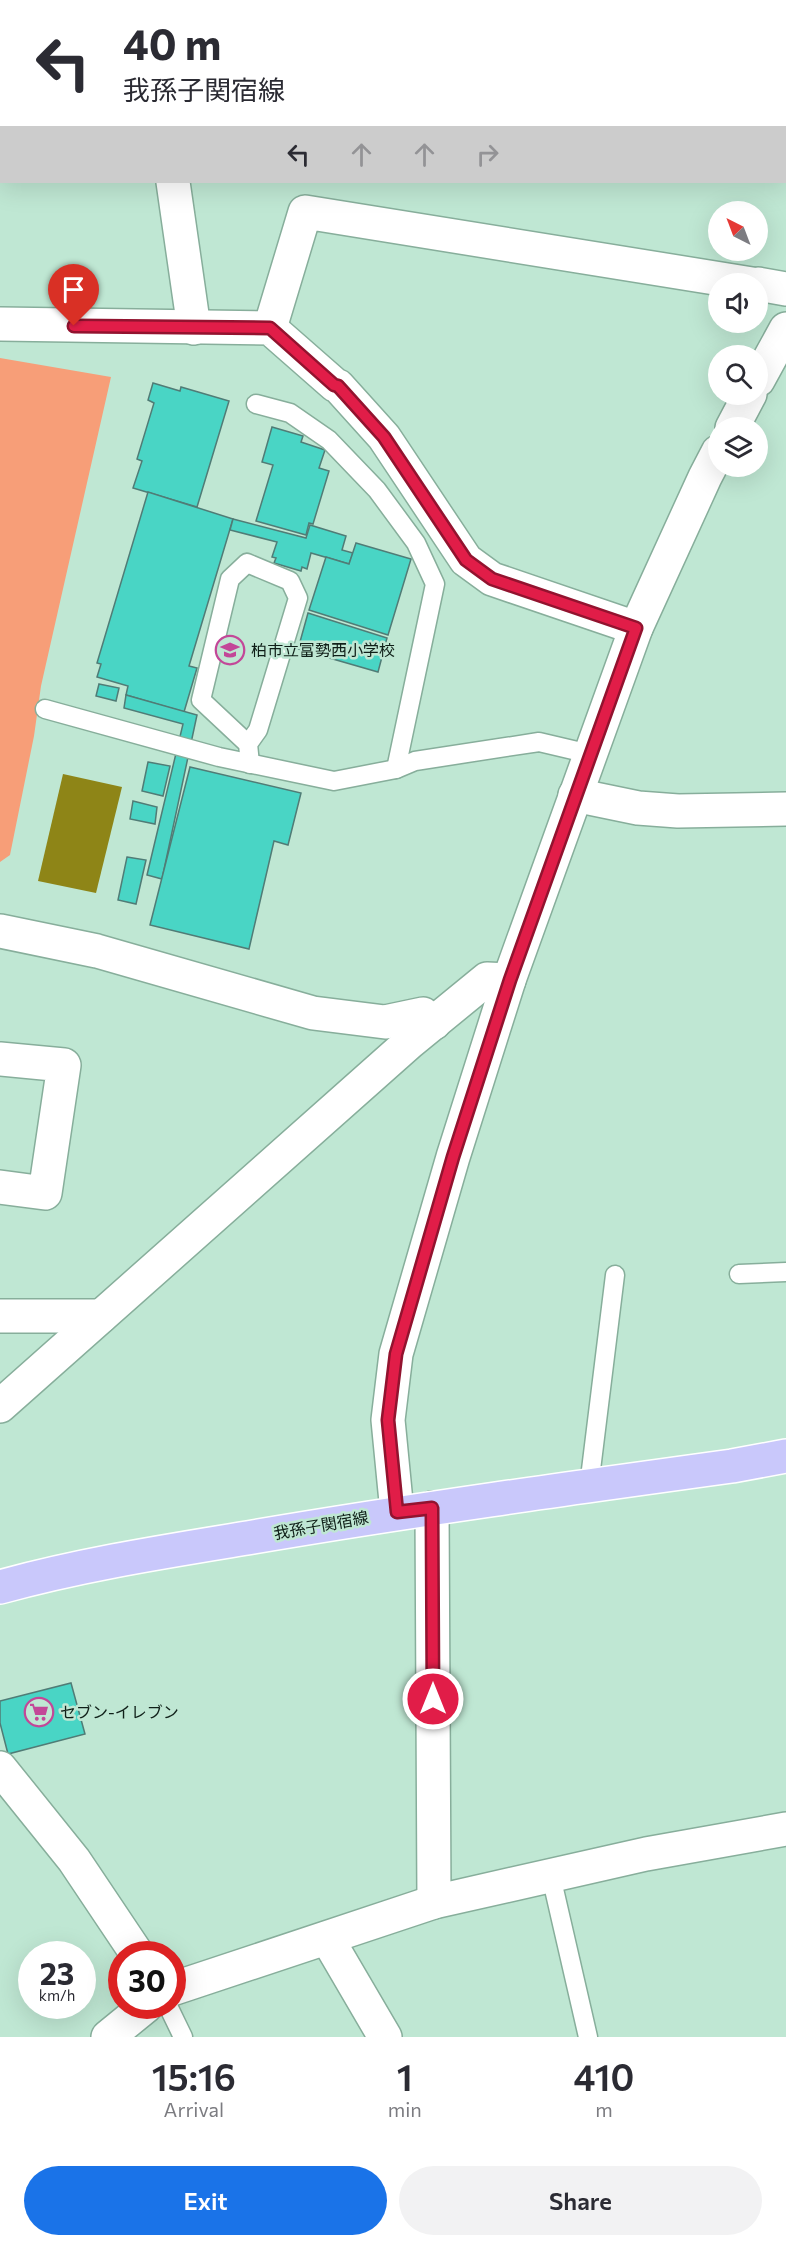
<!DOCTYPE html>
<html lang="en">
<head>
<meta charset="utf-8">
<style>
	:root { --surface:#fff; --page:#f2f2f3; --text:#2b2b33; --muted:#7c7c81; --accent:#1a73e8 }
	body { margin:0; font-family:Commissioner,"Noto Sans JP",sans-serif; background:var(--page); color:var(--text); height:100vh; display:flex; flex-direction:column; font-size:22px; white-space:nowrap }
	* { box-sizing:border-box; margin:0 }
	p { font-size:20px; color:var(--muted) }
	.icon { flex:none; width:33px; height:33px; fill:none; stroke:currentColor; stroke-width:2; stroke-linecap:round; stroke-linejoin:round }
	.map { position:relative; height:2037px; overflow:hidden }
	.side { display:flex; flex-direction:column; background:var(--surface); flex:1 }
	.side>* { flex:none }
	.top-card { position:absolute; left:0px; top:0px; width:786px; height:183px; box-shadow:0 6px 24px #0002; background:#fff; color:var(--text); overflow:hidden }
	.needle { width:39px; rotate:318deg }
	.fabs { position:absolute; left:708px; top:201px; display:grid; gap:12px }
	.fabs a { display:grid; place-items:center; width:60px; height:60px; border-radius:50%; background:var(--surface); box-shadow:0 6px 24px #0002; font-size:30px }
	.speed { position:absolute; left:18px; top:1941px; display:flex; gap:12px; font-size:30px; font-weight:700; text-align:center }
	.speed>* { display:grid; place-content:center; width:78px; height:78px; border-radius:50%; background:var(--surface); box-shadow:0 6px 24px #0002; line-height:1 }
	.speed small { font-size:15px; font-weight:400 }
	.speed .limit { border:9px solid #d22; background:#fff; color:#111 }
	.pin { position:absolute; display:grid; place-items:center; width:51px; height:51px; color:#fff; margin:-62px -26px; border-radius:50% 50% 50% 0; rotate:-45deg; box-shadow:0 0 6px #0007 }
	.pin .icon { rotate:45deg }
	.me { position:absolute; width:66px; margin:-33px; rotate:0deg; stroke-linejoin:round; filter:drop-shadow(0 0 4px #0008) }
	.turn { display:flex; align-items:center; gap:21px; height:126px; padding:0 24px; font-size:27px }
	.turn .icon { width:78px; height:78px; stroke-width:2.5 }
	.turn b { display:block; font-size:42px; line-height:51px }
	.lanes { display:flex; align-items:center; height:57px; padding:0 24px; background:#0003; justify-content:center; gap:30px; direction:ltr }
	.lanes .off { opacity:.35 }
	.eta { display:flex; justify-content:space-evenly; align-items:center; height:102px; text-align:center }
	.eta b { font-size:36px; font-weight:600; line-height:42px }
	.action { display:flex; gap:12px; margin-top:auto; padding:12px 24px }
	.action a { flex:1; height:69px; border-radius:36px; background:var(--accent); color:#fff; font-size:24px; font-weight:600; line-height:69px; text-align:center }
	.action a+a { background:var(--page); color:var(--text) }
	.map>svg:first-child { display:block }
	.green { fill:#f79e78 }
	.water { fill:#8e8517 }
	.building { fill:#49d5c5; stroke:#507c76; stroke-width:1.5 }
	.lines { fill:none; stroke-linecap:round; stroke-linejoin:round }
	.lane-casing { stroke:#87ae9b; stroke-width:21 }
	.street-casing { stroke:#87ae9b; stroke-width:36 }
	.primary-casing { stroke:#fff; stroke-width:36 }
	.lane { stroke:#fff; stroke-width:18 }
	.street { stroke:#fff; stroke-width:33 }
	.primary { stroke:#c9c8fb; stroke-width:33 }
	.route-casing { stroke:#92132f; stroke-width:15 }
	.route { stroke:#e11d48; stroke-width:10 }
	.labels { text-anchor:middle; stroke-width:5; stroke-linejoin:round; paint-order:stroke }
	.poi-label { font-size:16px; fill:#0f1f18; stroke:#bfe7d3; text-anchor:start }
	.street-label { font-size:16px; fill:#0f1f18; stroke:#bfe7d3 }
</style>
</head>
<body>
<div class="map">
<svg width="786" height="2037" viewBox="0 0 786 2037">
	<rect width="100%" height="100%" fill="#bfe7d3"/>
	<path class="green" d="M0,358L111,377L41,686L34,736L10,855L0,862Z"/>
	<path class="water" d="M63,774L122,787L96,893L38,881Z"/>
	<g class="building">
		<path d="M153,383L180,391L181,387L229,401L197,507L133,488L142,461L137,459L154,403L148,400Z"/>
		<path d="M272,427L303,436L301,442L325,450L319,468L329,471L313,524L309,523L306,535L256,521L273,465L262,462Z"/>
		<path d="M148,492L233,519L189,666L197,668L184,712L126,695L128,686L97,677L101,664L97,663Z"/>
		<path d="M233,519L306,538L310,525L346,536L342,550L353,553L349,564L311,553L307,569L302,567L301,571L274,563L276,558L272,557L277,542L230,530Z"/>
		<path d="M356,543L411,559L388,635L309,610L326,557L349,564Z"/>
		<path d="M308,613L387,638L378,672L298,649Z"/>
		<path d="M99,684L119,688L116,701L96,696Z"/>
		<path d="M126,695L197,715L162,879L147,875L183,724L124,708Z"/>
		<path d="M148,762L170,766L163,796L142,791Z"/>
		<path d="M190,767L301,793L288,845L274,841L249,949L150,925Z"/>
		<path d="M133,801L157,807L155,824L130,819Z"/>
		<path d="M127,857L146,860L136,904L118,900Z"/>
		<path d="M71,1683L85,1734L8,1754L0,1723V1701Z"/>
	</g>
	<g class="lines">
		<g class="lane-casing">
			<g id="lane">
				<path d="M256,404L290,413L329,440L377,490L416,543L435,584L396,769"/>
				<path d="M45,709L219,757L334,781L396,769L415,761L539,742L590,754"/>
				<path d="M248,744L258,730L298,598L290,581L247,563L230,579L201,700L248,744L250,764"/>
				<path d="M739,1274L786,1272"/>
				<path d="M589,1486L615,1275"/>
				<path d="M551,1876L588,2037"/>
				<path d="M168,2006L183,2037"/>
			</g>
		</g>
		<g class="street-casing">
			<g id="street">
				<path d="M171,2V0"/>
				<path d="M173,182L194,328"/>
				<path d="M758,284L786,289"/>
				<path d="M0,324L270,328L335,385L338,386L384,437L466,560L492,579L636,628"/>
				<path d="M270,328L305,212L752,284"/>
				<path d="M758,380L786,329"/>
				<path d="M732,428L750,394"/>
				<path d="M575,795L638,808L678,811L786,809"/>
				<path d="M0,931L97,951L313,1013L385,1022L423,1014L434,1023"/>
				<path d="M0,1059L64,1065L45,1193L0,1187"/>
				<path d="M0,1316H101"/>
				<path d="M0,1406L410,1042L487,979L509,980"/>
				<path d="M432,1508L434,1902"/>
				<path d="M397,1512L388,1420L396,1354L453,1157L509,980L636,628L705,477L718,452"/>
				<path d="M0,1768L74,1860L137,1954"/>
				<path d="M327,1938L385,2037"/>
				<path d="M172,1989L434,1902L646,1854L786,1829"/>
				<path d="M108,2037L146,2006"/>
			</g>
		</g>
		<g class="primary-casing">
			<path id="primary" d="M0,1587C83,1564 168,1551 253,1537C412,1510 572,1488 732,1466L786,1456"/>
		</g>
		<use href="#lane" class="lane"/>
		<use href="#street" class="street"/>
		<use href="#primary" class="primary"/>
	</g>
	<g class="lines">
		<g class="route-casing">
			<path id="route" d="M74,326L270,328L334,385L338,386L384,437L466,560L492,579L636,628L510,980L453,1157L396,1354L388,1420L397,1512L432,1508L433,1699"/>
		</g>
		<use href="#route" class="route"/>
	</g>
	<defs>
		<g id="school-ring" transform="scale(1.5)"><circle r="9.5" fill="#bfe7d3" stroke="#c34798" stroke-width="1.5"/><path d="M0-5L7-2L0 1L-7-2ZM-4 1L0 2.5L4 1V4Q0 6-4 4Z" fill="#c34798"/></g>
		<g id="supermarket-ring" transform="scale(1.5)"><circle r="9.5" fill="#bfe7d3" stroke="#c34798" stroke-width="1.5"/><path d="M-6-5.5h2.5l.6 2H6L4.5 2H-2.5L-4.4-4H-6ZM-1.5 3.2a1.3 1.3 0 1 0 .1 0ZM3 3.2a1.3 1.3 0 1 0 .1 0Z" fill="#c34798"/></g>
	</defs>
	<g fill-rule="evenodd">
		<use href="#school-ring" x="230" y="650"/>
		<use href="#supermarket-ring" x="39" y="1712"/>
	</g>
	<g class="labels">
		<g class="poi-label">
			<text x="251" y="656">柏市立富勢西小学校</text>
			<text x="60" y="1718">セブン-イレブン</text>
		</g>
		<g class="street-label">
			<text transform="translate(321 1525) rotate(-10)" y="6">我孫子関宿線</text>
		</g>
	</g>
</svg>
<div class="fabs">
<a><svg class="needle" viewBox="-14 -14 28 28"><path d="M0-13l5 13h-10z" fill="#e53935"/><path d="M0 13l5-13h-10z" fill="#7c7c81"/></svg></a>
<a><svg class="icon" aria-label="sound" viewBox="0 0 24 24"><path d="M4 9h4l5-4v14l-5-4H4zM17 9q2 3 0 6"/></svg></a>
<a><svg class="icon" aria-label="search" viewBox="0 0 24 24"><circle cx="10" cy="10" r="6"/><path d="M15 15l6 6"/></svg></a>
<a><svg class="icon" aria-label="layers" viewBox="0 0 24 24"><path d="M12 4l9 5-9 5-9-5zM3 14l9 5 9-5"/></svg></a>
</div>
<div class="speed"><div>23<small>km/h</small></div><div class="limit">30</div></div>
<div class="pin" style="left:74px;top:326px;background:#d93025"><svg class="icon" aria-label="arrive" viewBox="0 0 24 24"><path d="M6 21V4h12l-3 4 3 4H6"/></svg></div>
<svg class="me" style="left:433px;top:1699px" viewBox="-20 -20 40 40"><circle r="17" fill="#e11d48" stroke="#fff" stroke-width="3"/><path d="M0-11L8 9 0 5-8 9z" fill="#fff"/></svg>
<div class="top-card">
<div class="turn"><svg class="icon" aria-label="left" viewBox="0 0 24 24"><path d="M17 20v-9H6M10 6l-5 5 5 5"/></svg><div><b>40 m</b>我孫子関宿線</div></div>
<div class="lanes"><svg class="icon" aria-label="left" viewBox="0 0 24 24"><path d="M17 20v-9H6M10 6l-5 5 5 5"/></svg><svg class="icon off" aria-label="ahead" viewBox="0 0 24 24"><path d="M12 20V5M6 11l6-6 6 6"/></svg><svg class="icon off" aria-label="ahead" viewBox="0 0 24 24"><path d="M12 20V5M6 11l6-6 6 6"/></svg><svg class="icon off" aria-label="right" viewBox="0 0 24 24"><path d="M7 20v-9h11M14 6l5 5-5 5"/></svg></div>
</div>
</div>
<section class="side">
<div class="eta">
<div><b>15:16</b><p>Arrival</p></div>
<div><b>1</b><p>min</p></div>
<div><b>410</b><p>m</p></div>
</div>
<div class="action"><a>Exit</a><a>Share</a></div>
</section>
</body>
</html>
